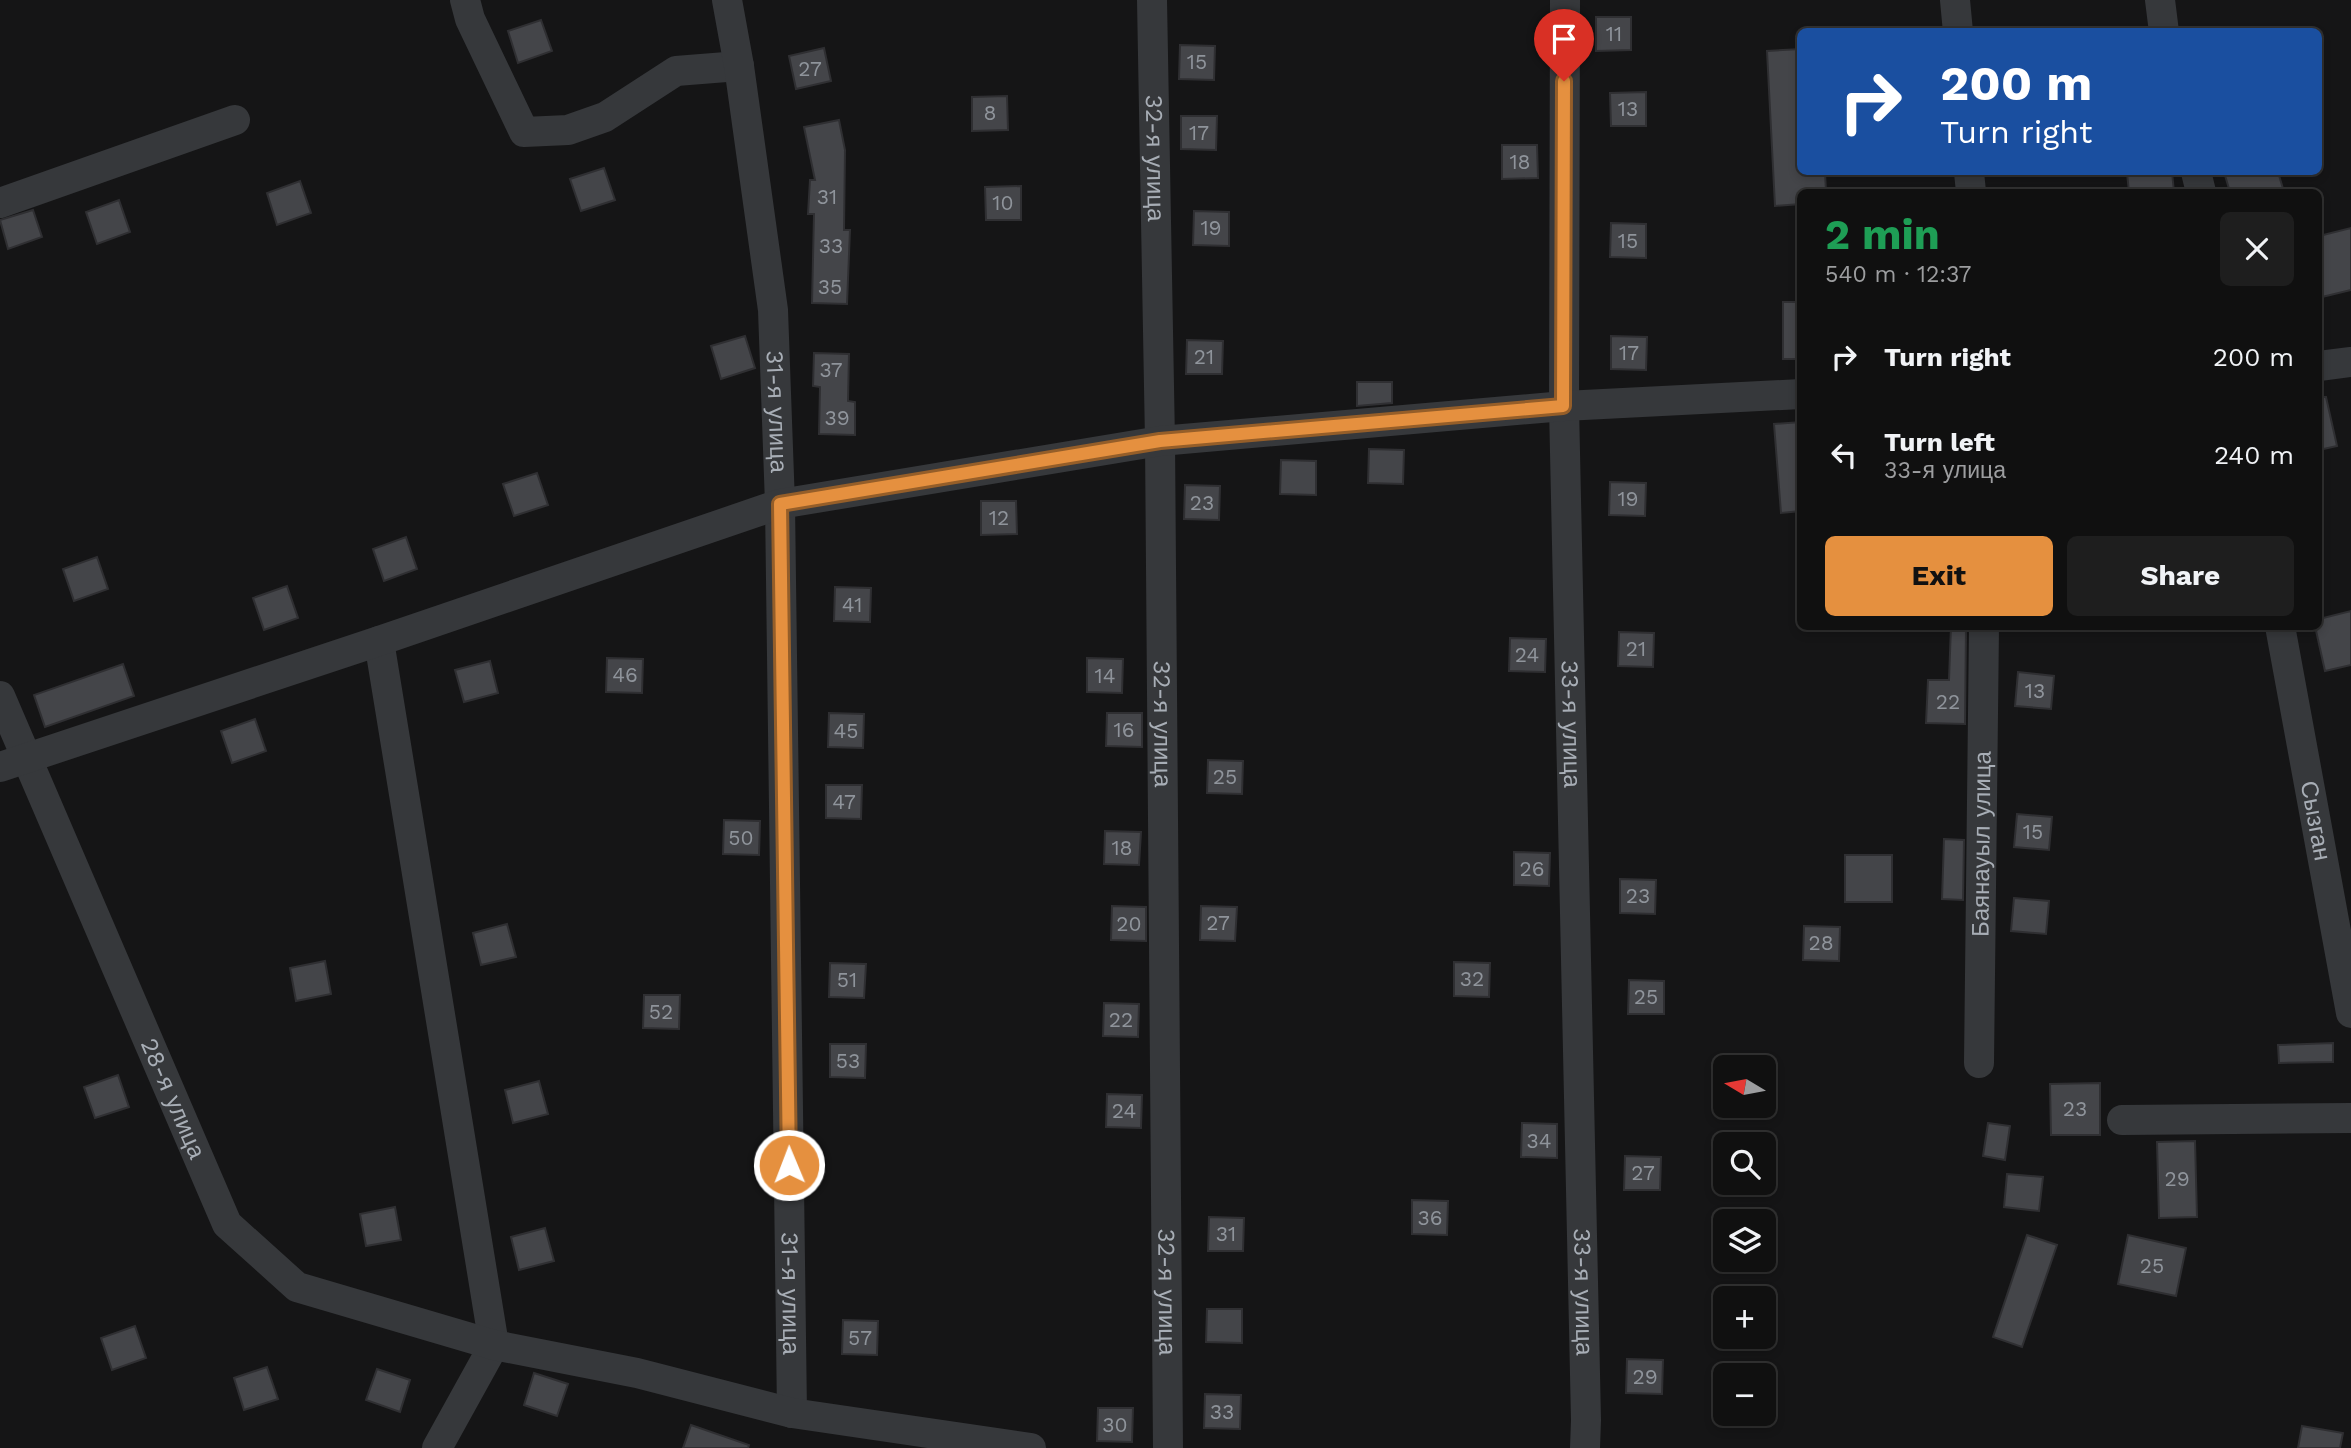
<!DOCTYPE html>
<html lang="en">
<head>
<meta charset="utf-8">
<style>
	:root { --surface:#101010; --page:#1e1e1e; --text:#f1f3f6; --muted:#9c9d9f; --line:#303030; --accent:#e5903f }
	body { margin:0; font-family:"Work Sans",sans-serif; background:var(--page); color:var(--text); height:100vh; display:flex; flex-direction:column; font-size:26px; white-space:nowrap }
	* { box-sizing:border-box; margin:0 }
	p { font-size:23px; color:var(--muted) }
	.icon { flex:none; width:38px; height:38px; fill:none; stroke:currentColor; stroke-width:2; stroke-linecap:round; stroke-linejoin:round }
	.map { position:relative; flex:1; overflow:hidden }
	.drawer { position:absolute; left:1797px; top:189px; width:525px; height:441px; display:flex; flex-direction:column; background:var(--surface); border-radius:10px; box-shadow:0 4px 10px #0003,0 0 0 2px var(--line) }
	.drawer>* { flex:none }
	.guide { position:absolute; left:1797px; top:28px; width:525px; height:147px; border-radius:10px; box-shadow:0 4px 10px #0003,0 0 0 2px var(--line); background:#1a4fa0; color:#fff; overflow:hidden }
	.needle { width:46px; rotate:280deg }
	.tools { position:absolute; left:1713px; top:1055px; display:grid; gap:14px }
	.tools a { display:grid; place-items:center; width:63px; height:63px; border-radius:10px; background:var(--surface); box-shadow:0 4px 10px #0003,0 0 0 2px var(--line); font-size:35px }
	.pin { position:absolute; display:grid; place-items:center; width:60px; height:60px; color:#fff; margin:-72px -30px; border-radius:50% 50% 50% 0; rotate:-45deg; box-shadow:0 0 7px #0007 }
	.pin .icon { rotate:45deg }
	.me { position:absolute; width:77px; margin:-38px; rotate:359deg; stroke-linejoin:round; filter:drop-shadow(0 0 5px #0008) }
	.turn { display:flex; align-items:center; gap:24px; height:147px; padding:0 28px; font-size:32px }
	.turn .icon { width:91px; height:91px; stroke-width:2.5 }
	.turn b { display:block; font-size:49px; line-height:60px }
	.round { display:grid; place-items:center; flex:none; width:74px; height:74px; border-radius:10px; background:var(--page) }
	.headline { display:flex; align-items:center; justify-content:space-between; height:119px; padding:0 28px }
	h1 { font-size:42px; font-weight:700; line-height:52px; color:#1e9e55 }
	.action { display:flex; gap:14px; margin-top:auto; padding:14px 28px }
	.action a { flex:1; height:80px; border-radius:10px; background:var(--accent); color:#111; font-size:28px; font-weight:700; line-height:80px; text-align:center }
	.action a+a { background:var(--page); color:var(--text) }
	ul { padding:0; list-style:none }
	li { display:flex; align-items:center; gap:21px; height:98px; padding:0 28px }
	li div { flex:1 }
	li b { display:block; font-size:26px }
	li em { font-style:normal }
	.map>svg:first-child { display:block }
	.building { fill:#444549; stroke:#2f2f32; stroke-width:2 }
	.lines { fill:none; stroke-linecap:round; stroke-linejoin:round }
	.minor { stroke:#36383b; stroke-width:30 }
	.route-casing { stroke:#955e29; stroke-width:18 }
	.route { stroke:#e5903f; stroke-width:12 }
	.labels { text-anchor:middle; stroke-width:6; stroke-linejoin:round; paint-order:stroke }
	.number-label { font-size:21px; fill:#8f949b }
	.street-label { font-size:24px; fill:#a8aeb6; stroke:#101011 }
</style>
</head>
<body>
<div class="map">
<svg width="2351" height="1448" viewBox="0 0 2351 1448">
	<rect width="100%" height="100%" fill="#151516"/>
	<g class="building">
		<path d="M1596,17H1631V50L1596,51Z"/>
		<path d="M541,20L552,51L518,63L508,31Z"/>
		<path d="M1180,45L1215,46L1214,80L1179,79Z"/>
		<path d="M824,48L831,81L796,89L789,56Z"/>
		<path d="M1801,49V172H1825L1826,192H1801V204L1775,206L1767,51Z"/>
		<path d="M1646,92V126H1611L1610,93Z"/>
		<path d="M1007,96L1008,130L972,131V97Z"/>
		<path d="M1181,116H1217L1216,150L1181,149Z"/>
		<path d="M839,120L845,150L844,230H850L847,304L812,303L814,214H808L810,180H815L804,127Z"/>
		<path d="M1502,145H1537L1538,178L1502,179Z"/>
		<path d="M604,168L615,200L581,211L570,179Z"/>
		<path d="M2145,172H2172L2174,192H2129L2127,173Z"/>
		<path d="M2224,172H2278L2284,192H2230Z"/>
		<path d="M300,181L311,213L277,225L267,193Z"/>
		<path d="M1021,186V220H986L985,187Z"/>
		<path d="M119,200L130,232L97,244L86,212Z"/>
		<path d="M33,210L42,237L8,249L0,220Z"/>
		<path d="M1194,211L1229,212V246L1193,245Z"/>
		<path d="M1611,223L1646,224V258L1610,257Z"/>
		<path d="M2351,228V290L2322,297L2319,282V236Z"/>
		<rect x="1783" y="302" width="18" height="57"/>
		<path d="M745,336L755,368L721,379L711,346Z"/>
		<path d="M1611,336L1647,337L1646,370L1611,369Z"/>
		<path d="M1187,340L1223,341L1222,374H1186Z"/>
		<path d="M814,353L849,354L848,401L855,402V435L819,434L820,387L813,386Z"/>
		<path d="M1357,382H1392V403L1357,406Z"/>
		<path d="M2319,397H2326L2337,446L2319,450Z"/>
		<path d="M1801,422V511L1781,513L1774,424Z"/>
		<path d="M1369,449L1404,450L1403,484L1368,483Z"/>
		<path d="M1281,460L1316,461V495L1280,494Z"/>
		<path d="M537,473L548,505L514,516L503,484Z"/>
		<path d="M1610,482L1646,483L1645,516L1609,515Z"/>
		<path d="M1185,485L1220,486L1219,520L1184,519Z"/>
		<path d="M981,501H1016L1017,534L981,535Z"/>
		<path d="M406,537L417,569L384,581L373,549Z"/>
		<path d="M97,557L108,589L74,601L63,569Z"/>
		<path d="M287,586L298,618L264,630L253,598Z"/>
		<path d="M835,587L871,588L870,622L834,621Z"/>
		<path d="M2351,611V665L2325,671L2315,626H2319V619Z"/>
		<path d="M1951,626H1966L1965,724L1926,723L1928,680H1949Z"/>
		<path d="M1619,632L1654,633L1653,667L1618,666Z"/>
		<path d="M1510,638L1546,639L1545,672L1509,671Z"/>
		<path d="M607,658L643,659L642,693L606,692Z"/>
		<path d="M1087,658L1123,659L1122,693L1087,692Z"/>
		<path d="M490,661L498,693L464,702L455,670Z"/>
		<path d="M123,664L134,696L45,727L34,695Z"/>
		<path d="M2018,672L2054,676L2051,709L2015,706Z"/>
		<path d="M829,713L864,714L863,748L828,747Z"/>
		<path d="M1107,713H1142V747L1106,746Z"/>
		<path d="M255,719L266,751L232,763L221,731Z"/>
		<path d="M1208,760L1243,761L1242,794L1207,793Z"/>
		<path d="M826,785H862L861,819L826,818Z"/>
		<path d="M2017,814L2052,817L2049,850L2014,847Z"/>
		<path d="M724,820L760,821L759,855L723,854Z"/>
		<path d="M1105,831L1141,832L1139,865L1104,864Z"/>
		<path d="M1944,839L1964,840L1963,900L1942,899Z"/>
		<path d="M1514,852L1550,853L1549,886L1514,885Z"/>
		<rect x="1845" y="855" width="47" height="47"/>
		<path d="M1620,879L1656,880L1655,914L1620,913Z"/>
		<path d="M2014,898L2049,901L2046,934L2011,931Z"/>
		<path d="M1112,906L1146,907V941L1111,940Z"/>
		<path d="M1201,906L1237,907L1235,941L1200,940Z"/>
		<path d="M507,924L516,957L481,965L473,933Z"/>
		<path d="M1804,926L1840,927L1839,961L1803,960Z"/>
		<path d="M325,961L331,994L296,1001L290,968Z"/>
		<path d="M1454,962L1490,963L1489,997L1454,996Z"/>
		<path d="M830,963L866,964L864,998L829,997Z"/>
		<path d="M1629,980L1664,981V1014H1628Z"/>
		<path d="M644,995H680L679,1029L643,1028Z"/>
		<path d="M1104,1003L1139,1004L1138,1037L1103,1036Z"/>
		<path d="M2333,1043V1062L2279,1063L2278,1045Z"/>
		<path d="M830,1044H866L865,1078L830,1077Z"/>
		<path d="M118,1075L129,1107L95,1118L84,1087Z"/>
		<path d="M539,1081L548,1114L513,1123L505,1090Z"/>
		<path d="M2100,1083V1135H2051L2050,1084Z"/>
		<path d="M1107,1094L1142,1095L1141,1128L1106,1127Z"/>
		<path d="M1522,1123L1557,1124V1158L1521,1157Z"/>
		<path d="M1988,1123L2010,1126L2005,1160L1983,1156Z"/>
		<path d="M2195,1141L2197,1217L2159,1218L2157,1142Z"/>
		<path d="M1625,1156L1661,1157L1660,1190H1624Z"/>
		<path d="M2007,1174L2043,1177L2039,1211L2004,1207Z"/>
		<path d="M1412,1200L1448,1201L1447,1235L1412,1234Z"/>
		<path d="M395,1207L401,1240L366,1246L360,1214Z"/>
		<path d="M1209,1217L1244,1218L1243,1251H1208Z"/>
		<path d="M545,1228L554,1261L519,1270L511,1237Z"/>
		<path d="M2027,1235L2057,1245L2022,1347L1993,1337Z"/>
		<path d="M2128,1235L2186,1248L2176,1296L2118,1284Z"/>
		<path d="M1207,1309H1242V1343L1206,1342Z"/>
		<path d="M843,1320L878,1321L877,1355L842,1354Z"/>
		<path d="M135,1326L146,1358L112,1370L101,1338Z"/>
		<path d="M1627,1359L1663,1360L1662,1394L1626,1393Z"/>
		<path d="M267,1367L278,1399L244,1410L234,1378Z"/>
		<path d="M377,1369L410,1380L400,1412L366,1400Z"/>
		<path d="M534,1373L568,1384L557,1416L524,1405Z"/>
		<path d="M1205,1394L1241,1395L1240,1429L1204,1428Z"/>
		<path d="M1098,1408H1133L1132,1442L1097,1441Z"/>
		<path d="M691,1425L749,1445L748,1448H683Z"/>
		<path d="M2302,1426L2343,1433L2340,1448H2298Z"/>
	</g>
	<g class="lines">
		<g class="minor">
			<path d="M465,0L470,19L524,132L568,130L605,117L676,71L739,66"/>
			<path id="s1" d="M727,0L739,66L773,310L780,504L792,1413"/>
			<path id="s2" d="M1152,0L1160,441L1168,1448"/>
			<path id="s3" d="M1565,0L1564,406L1586,1420L1585,1448"/>
			<path d="M1955,0L1958,32"/>
			<path d="M2160,0L2164,32"/>
			<path d="M1969,172L1971,192"/>
			<path d="M2196,172L2201,192"/>
			<path d="M0,203L235,120"/>
			<path d="M2319,366L2351,362"/>
			<path id="s4" d="M2280,626L2351,1013"/>
			<path d="M379,641L494,1345L437,1448"/>
			<path id="s5" d="M0,696L227,1224L297,1287L494,1345L637,1373L792,1413L1031,1448"/>
			<path d="M0,767L379,641L780,504L1160,441L1564,406L1801,394"/>
			<path id="s6" d="M1979,1063L1984,626"/>
			<path d="M2122,1120L2351,1118"/>
		</g>
	</g>
	<g class="lines">
		<g class="route-casing">
			<path id="route" d="M789,1165L780,504L1160,441L1563,406L1564,81"/>
		</g>
		<use href="#route" class="route"/>
	</g>
	<g class="labels">
		<g class="number-label">
			<text x="1614" y="41">11</text>
			<text x="1197" y="69">15</text>
			<text x="810" y="76">27</text>
			<text x="1628" y="116">13</text>
			<text x="990" y="120">8</text>
			<text x="1199" y="140">17</text>
			<text x="1520" y="169">18</text>
			<text x="827" y="204">31</text>
			<text x="1003" y="210">10</text>
			<text x="1211" y="235">19</text>
			<text x="1628" y="248">15</text>
			<text x="831" y="253">33</text>
			<text x="830" y="294">35</text>
			<text x="1629" y="360">17</text>
			<text x="1204" y="364">21</text>
			<text x="831" y="377">37</text>
			<text x="837" y="425">39</text>
			<text x="1628" y="506">19</text>
			<text x="1202" y="510">23</text>
			<text x="999" y="525">12</text>
			<text x="852" y="612">41</text>
			<text x="1636" y="656">21</text>
			<text x="1527" y="662">24</text>
			<text x="625" y="682">46</text>
			<text x="1105" y="683">14</text>
			<text x="2035" y="698">13</text>
			<text x="1948" y="709">22</text>
			<text x="1124" y="737">16</text>
			<text x="846" y="738">45</text>
			<text x="1225" y="784">25</text>
			<text x="844" y="809">47</text>
			<text x="2033" y="839">15</text>
			<text x="741" y="845">50</text>
			<text x="1122" y="855">18</text>
			<text x="1532" y="876">26</text>
			<text x="1638" y="903">23</text>
			<text x="1218" y="930">27</text>
			<text x="1129" y="931">20</text>
			<text x="1821" y="950">28</text>
			<text x="1472" y="986">32</text>
			<text x="847" y="987">51</text>
			<text x="1646" y="1004">25</text>
			<text x="661" y="1019">52</text>
			<text x="1121" y="1027">22</text>
			<text x="848" y="1068">53</text>
			<text x="2075" y="1116">23</text>
			<text x="1124" y="1118">24</text>
			<text x="1539" y="1148">34</text>
			<text x="1643" y="1180">27</text>
			<text x="2177" y="1186">29</text>
			<text x="1430" y="1225">36</text>
			<text x="1226" y="1241">31</text>
			<text x="2152" y="1273">25</text>
			<text x="860" y="1345">57</text>
			<text x="1645" y="1384">29</text>
			<text x="1222" y="1419">33</text>
			<text x="1115" y="1432">30</text>
		</g>
		<g class="street-label">
			<text dy="8" stroke="none"><textPath href="#s2" startOffset="158">32-я улица</textPath></text>
			<text dy="8" stroke="none"><textPath href="#s1" startOffset="415">31-я улица</textPath></text>
			<text dy="8" stroke="none"><textPath href="#s2" startOffset="724">32-я улица</textPath></text>
			<text dy="8" stroke="none"><textPath href="#s3" startOffset="724">33-я улица</textPath></text>
			<text dy="8" stroke="none"><textPath href="#s4" startOffset="198">Сызган</textPath></text>
			<text dy="8" stroke="none"><textPath href="#s6" startOffset="219">Баянауыл улица</textPath></text>
			<text dy="8" stroke="none"><textPath href="#s5" startOffset="438">28-я улица</textPath></text>
			<text dy="8" stroke="none"><textPath href="#s2" startOffset="1292">32-я улица</textPath></text>
			<text dy="8" stroke="none"><textPath href="#s3" startOffset="1292">33-я улица</textPath></text>
			<text dy="8" stroke="none"><textPath href="#s1" startOffset="1297">31-я улица</textPath></text>
		</g>
	</g>
</svg>
<div class="tools">
<a><svg class="needle" viewBox="-14 -14 28 28"><path d="M0-13l5 13h-10z" fill="#e53935"/><path d="M0 13l5-13h-10z" fill="#9c9d9f"/></svg></a>
<a><svg class="icon" aria-label="search" viewBox="0 0 24 24"><circle cx="10" cy="10" r="6"/><path d="M15 15l6 6"/></svg></a>
<a><svg class="icon" aria-label="layers" viewBox="0 0 24 24"><path d="M12 4l9 5-9 5-9-5zM3 14l9 5 9-5"/></svg></a>
<a>+</a>
<a>−</a>
</div>
<div class="pin" style="left:1564px;top:81px;background:#d93025"><svg class="icon" aria-label="arrive" viewBox="0 0 24 24"><path d="M6 21V4h12l-3 4 3 4H6"/></svg></div>
<svg class="me" style="left:789px;top:1165px" viewBox="-20 -20 40 40"><circle r="17" fill="#e5903f" stroke="#fff" stroke-width="3"/><path d="M0-11L8 9 0 5-8 9z" fill="#fff"/></svg>
<div class="guide">
<div class="turn"><svg class="icon" aria-label="right" viewBox="0 0 24 24"><path d="M7 20v-9h11M14 6l5 5-5 5"/></svg><div><b>200 m</b>Turn right</div></div>
</div>
<section class="drawer">
<div class="headline"><div><h1>2 min</h1><p>540 m · 12:37</p></div><a class="round"><svg class="icon" aria-label="close" viewBox="0 0 24 24"><path d="M6 6l12 12M18 6L6 18"/></svg></a></div>
<ul>
<li><svg class="icon" aria-label="right" viewBox="0 0 24 24"><path d="M7 20v-9h11M14 6l5 5-5 5"/></svg><div><b>Turn right</b></div><em>200 m</em></li>
<li><svg class="icon" aria-label="left" viewBox="0 0 24 24"><path d="M17 20v-9H6M10 6l-5 5 5 5"/></svg><div><b>Turn left</b><p>33-я улица</p></div><em>240 m</em></li>
</ul>
<div class="action"><a>Exit</a><a>Share</a></div>
</section>
</div>
</body>
</html>
